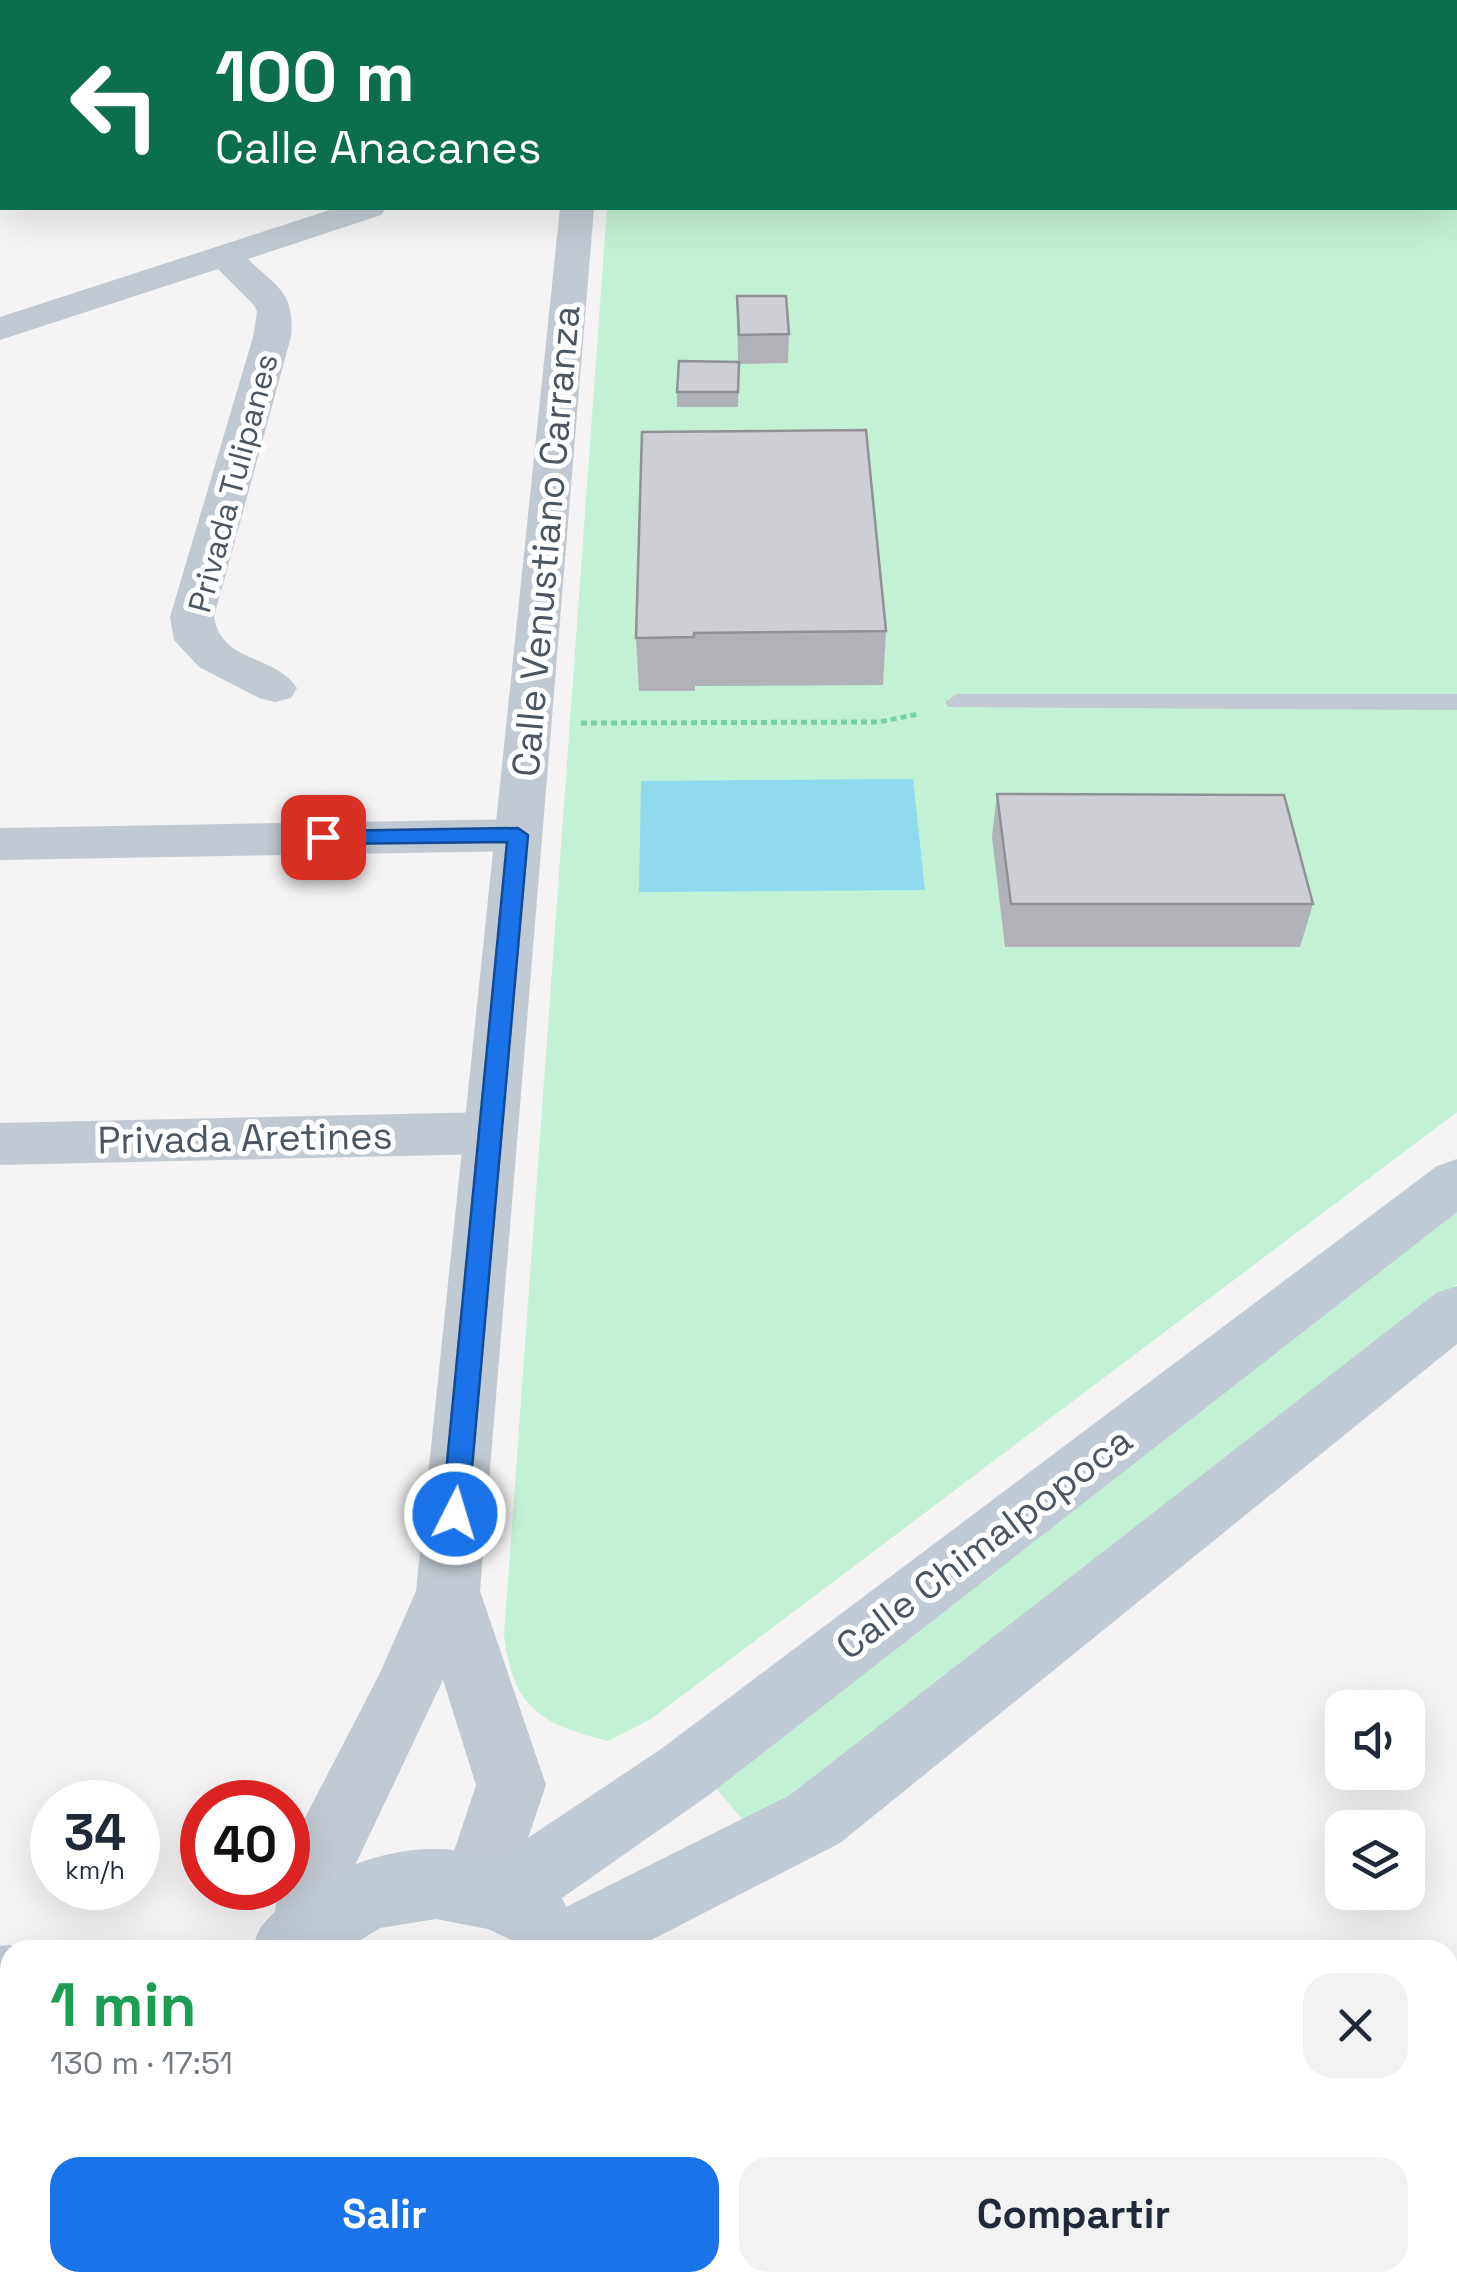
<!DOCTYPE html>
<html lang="es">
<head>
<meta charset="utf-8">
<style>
	:root { --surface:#fff; --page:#f2f2f3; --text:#1f2937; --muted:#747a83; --accent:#1a73e8 }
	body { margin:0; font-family:"Space Grotesk",sans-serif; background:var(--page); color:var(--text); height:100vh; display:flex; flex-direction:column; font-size:38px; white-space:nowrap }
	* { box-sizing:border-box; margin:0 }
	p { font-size:32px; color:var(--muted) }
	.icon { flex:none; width:55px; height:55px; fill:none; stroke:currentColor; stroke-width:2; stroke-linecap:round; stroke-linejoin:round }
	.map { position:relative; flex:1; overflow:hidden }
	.side { position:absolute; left:0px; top:1940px; width:1458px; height:352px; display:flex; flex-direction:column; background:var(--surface); border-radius:30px 30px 0 0; box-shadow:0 10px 40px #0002 }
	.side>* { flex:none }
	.top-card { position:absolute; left:0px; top:0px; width:1458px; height:210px; box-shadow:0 10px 40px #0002; background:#0b6e4f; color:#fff; overflow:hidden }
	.tools { position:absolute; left:1325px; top:1690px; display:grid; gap:20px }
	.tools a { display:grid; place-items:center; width:100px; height:100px; border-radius:20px; background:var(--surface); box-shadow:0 10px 40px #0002; font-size:50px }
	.speed { position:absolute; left:30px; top:1780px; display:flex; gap:20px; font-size:50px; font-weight:700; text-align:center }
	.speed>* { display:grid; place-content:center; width:130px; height:130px; border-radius:50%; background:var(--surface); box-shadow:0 10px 40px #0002; line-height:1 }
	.speed small { font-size:25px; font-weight:400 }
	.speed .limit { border:15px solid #d22; background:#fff; color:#111 }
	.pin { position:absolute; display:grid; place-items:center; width:85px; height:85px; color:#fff; margin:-42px; border-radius:20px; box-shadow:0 5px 15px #0006 }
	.me { position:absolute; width:110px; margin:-55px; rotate:5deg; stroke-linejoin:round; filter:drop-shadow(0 0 8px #0008) }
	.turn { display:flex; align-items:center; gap:35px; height:210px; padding:0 50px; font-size:45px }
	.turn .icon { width:130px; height:130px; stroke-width:2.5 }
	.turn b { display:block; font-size:70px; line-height:85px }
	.round { display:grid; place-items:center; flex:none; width:105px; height:105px; border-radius:30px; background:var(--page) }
	.overview { display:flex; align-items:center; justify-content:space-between; height:170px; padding:0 50px }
	h1 { font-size:60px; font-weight:800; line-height:75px; color:#1e9e55 }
	.action { display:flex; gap:20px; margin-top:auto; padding:20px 50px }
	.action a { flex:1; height:115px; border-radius:30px; background:var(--accent); color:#fff; font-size:40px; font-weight:800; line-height:115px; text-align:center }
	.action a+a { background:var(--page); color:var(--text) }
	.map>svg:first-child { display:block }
	.green { fill:#c3f1d5 }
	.water { fill:#90daee }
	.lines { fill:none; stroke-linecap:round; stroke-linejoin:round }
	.path { stroke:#7ad0a6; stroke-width:5; stroke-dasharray:6 4; stroke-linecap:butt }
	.service { fill:#c1cad2; fill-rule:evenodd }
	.minor { fill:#c1cad2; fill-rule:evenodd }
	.tertiary { fill:#c1cad2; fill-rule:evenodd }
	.secondary { fill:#c1cbd6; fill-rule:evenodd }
	.wall { fill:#b0b2b7 }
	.building { fill:#cdcfd5; stroke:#909195; stroke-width:2.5 }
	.route { fill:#1a73e8; stroke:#114b97; stroke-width:2.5 }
	.labels { text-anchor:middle; stroke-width:10; stroke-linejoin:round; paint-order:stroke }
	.far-street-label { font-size:32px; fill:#4a5661; stroke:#fff }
	.street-label { font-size:38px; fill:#4a5661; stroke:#fff }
</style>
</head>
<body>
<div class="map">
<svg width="1457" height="2292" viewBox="0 0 1457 2292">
	<rect width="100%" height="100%" fill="#f5f3f3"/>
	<g class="green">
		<path d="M622,0H1457V1112L651,1719L608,1741C539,1723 514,1709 504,1636L607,208H1455V2Z"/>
		<path d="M1457,1191V1284L754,1834L716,1788Z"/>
		<path d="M1448,2169H1457V2292H629L633,2282H1448Z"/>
	</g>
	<path class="water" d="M913,779L925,890L639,892L641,781Z"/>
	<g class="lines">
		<path class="path" d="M581,723L879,722L918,714"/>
		<g class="service">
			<path d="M957,694H1457V710L948,707L945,702Z"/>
			<path d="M74,2282H122L118,2292H70Z"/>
		</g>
		<g class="minor">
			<path d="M335,0H365V2H336Z"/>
			<rect x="0" y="47" width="2" height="20"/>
			<rect x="0" y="119" width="2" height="20"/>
			<path d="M336,208H386L381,215L248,259C278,288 295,292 291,337L214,617C222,664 275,654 297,688L291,698L275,702L259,698L199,667L174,640L170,617L253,337L257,311L253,304L218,269L0,340V317Z"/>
			<path d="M518,819L535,824L542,835L535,846L518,851L0,860V828Z"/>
			<path d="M490,1112L509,1118L517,1133L509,1148L490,1154L0,1165V1123Z"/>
			<rect x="1448" y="2115" width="9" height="78"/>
		</g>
		<g class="tertiary">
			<path d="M581,0H611V2H582Z"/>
			<path d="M560,208H594L480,1591L546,1785L503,1912L478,1923L453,1912L442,1887L476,1785L443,1680L351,1874L345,1928L336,1950H282L273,1928L278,1888H288L291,1845L380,1673L416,1591Z"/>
			<path d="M10,2181V2260L0,2264V2185Z"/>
		</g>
		<g class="secondary">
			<path d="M1457,1159V1212L709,1795L562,1898L566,1907L790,1795L1436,1293L1457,1286V1344L840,1843L632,1950H532L488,1929L436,1919L380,1928L344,1950H252C255,1941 258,1929 265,1922C304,1879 376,1849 433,1849C455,1848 475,1854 495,1860L661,1749L1437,1166Z"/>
			<path d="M10,1945L22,1950H10V2019L0,2020V1946Z"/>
			<path d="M0,2060L10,2061V2137L0,2136Z"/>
			<path d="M302,2282H489L485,2292H306Z"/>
		</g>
	</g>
	<g class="wall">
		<rect x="1455" y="21" width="2" height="105"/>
		<path d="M737,296L789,334L788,363L739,364L738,407H677V392L738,362Z"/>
		<path d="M642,432L886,631L883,685L695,686V691H639L636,638Z"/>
		<path d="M997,794L1313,904L1300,947H1005L992,837Z"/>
	</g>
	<g class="building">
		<path d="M639,0H799V2H636Z"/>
		<path d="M1051,0H1159L1160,2H1051Z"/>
		<rect x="1455" y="21" width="2" height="57"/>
		<path d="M737,296H786L789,334L739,335Z"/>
		<path d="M679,361L739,362L738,392H677Z"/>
		<path d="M866,430L886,631L694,633V637L636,638L642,432Z"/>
		<path d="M997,794L1284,795L1313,904H1011Z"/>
	</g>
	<path class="route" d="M518,828L528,835L468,1514L464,1522L455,1526L446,1522L442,1514L507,842L323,844L313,837L323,831Z"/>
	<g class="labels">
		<g class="far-street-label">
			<text transform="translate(233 483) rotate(-75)" y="11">Privada Tulipanes</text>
		</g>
		<g class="street-label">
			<text transform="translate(546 541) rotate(-85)" y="13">Calle Venustiano Carranza</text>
			<text transform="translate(245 1138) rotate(-1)" y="13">Privada Aretines</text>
			<text transform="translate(984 1543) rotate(-37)" y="13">Calle Chimalpopoca</text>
		</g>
	</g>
</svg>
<div class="tools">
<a><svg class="icon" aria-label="sound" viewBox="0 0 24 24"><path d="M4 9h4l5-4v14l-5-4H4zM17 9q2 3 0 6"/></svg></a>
<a><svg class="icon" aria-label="layers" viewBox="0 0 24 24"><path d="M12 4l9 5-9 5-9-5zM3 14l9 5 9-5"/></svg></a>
</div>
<div class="speed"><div>34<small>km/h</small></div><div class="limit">40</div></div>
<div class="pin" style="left:323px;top:837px;background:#d93025"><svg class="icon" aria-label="arrive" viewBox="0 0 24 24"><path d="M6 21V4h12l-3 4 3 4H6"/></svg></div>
<svg class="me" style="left:455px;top:1514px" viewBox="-20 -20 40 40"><circle r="17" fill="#1a73e8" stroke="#fff" stroke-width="3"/><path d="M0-11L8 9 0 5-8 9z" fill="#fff"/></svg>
<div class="top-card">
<div class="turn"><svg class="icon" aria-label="left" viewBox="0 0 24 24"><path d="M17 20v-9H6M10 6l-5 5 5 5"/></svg><div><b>100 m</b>Calle Anacanes</div></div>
</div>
<section class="side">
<div class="overview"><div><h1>1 min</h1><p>130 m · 17:51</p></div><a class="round"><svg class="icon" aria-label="close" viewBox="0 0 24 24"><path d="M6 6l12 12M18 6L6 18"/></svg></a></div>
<div class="action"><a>Salir</a><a>Compartir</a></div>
</section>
</div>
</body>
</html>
